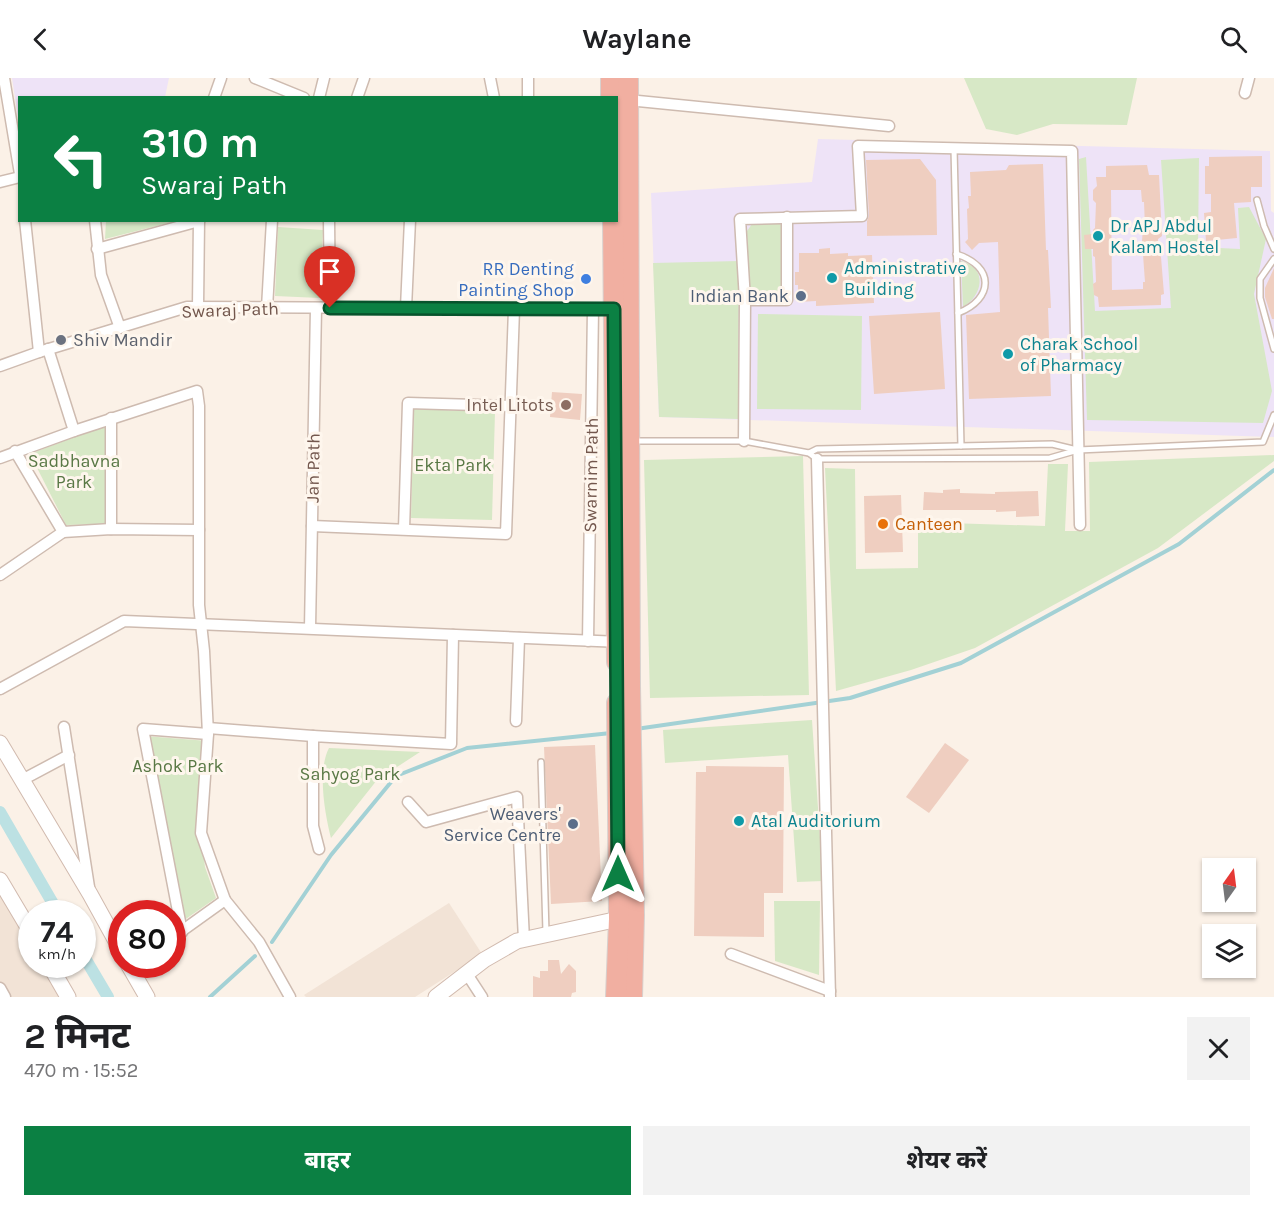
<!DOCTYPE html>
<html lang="hi">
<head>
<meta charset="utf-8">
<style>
	:root { --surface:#fff; --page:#f2f2f2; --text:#202124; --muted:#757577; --accent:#0b8043 }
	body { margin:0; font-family:Karla,"Noto Sans Devanagari",sans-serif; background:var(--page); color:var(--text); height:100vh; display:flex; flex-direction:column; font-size:22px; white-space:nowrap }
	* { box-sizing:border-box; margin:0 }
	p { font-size:20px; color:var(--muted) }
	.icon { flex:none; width:33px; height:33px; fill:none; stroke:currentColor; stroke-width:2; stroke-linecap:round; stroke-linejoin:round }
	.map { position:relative; height:919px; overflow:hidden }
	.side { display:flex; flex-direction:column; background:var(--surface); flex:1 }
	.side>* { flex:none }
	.hud { position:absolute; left:18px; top:18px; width:600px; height:126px; border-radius:0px; box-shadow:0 2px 4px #0004; background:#0b8043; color:#fff; overflow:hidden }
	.needle { width:39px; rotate:14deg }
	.tools { position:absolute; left:1202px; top:780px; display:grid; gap:12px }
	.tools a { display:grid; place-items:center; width:54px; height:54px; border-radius:0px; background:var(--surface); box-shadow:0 2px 4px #0004; font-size:30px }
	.speed { position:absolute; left:18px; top:822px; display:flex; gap:12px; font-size:30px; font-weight:700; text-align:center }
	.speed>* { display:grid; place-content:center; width:78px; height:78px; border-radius:50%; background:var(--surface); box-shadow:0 2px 4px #0004; line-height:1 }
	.speed small { font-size:15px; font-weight:400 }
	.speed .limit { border:9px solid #d22; background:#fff; color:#111 }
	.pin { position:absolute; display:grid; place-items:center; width:51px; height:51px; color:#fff; margin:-62px -26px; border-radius:50% 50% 50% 0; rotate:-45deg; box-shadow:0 0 6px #0007 }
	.pin .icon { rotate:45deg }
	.me { position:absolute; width:66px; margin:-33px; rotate:0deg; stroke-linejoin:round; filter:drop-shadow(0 0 4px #0008) }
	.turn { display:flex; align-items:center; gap:21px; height:126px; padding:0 24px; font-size:27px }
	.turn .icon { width:78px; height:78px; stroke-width:2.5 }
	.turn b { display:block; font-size:42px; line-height:51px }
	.round { display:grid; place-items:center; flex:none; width:63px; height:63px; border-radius:0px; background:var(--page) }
	.head { display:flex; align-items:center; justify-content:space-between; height:102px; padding:0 24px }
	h1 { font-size:36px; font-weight:700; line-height:45px }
	.action { display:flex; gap:12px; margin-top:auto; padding:12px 24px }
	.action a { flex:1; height:69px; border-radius:0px; background:var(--accent); color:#fff; font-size:24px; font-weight:700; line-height:69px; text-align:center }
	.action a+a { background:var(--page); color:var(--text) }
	header { display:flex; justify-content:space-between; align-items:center; height:78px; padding:0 24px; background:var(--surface); font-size:27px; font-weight:700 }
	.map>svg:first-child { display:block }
	.residential { fill:#f2e3d6 }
	.education { fill:#eee3f7 }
	.green { fill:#d7e8c6 }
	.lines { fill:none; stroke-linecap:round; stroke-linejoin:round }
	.stream { stroke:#a3d1d5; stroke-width:4 }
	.canal { stroke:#bce1e3; stroke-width:12 }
	.building { fill:#efcec0; fill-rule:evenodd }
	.lane-casing { stroke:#cebbb0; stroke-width:8 }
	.street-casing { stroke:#cebbb0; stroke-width:13 }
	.secondary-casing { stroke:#d1baae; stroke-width:17 }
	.highway-casing { stroke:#d8d0cd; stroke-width:22 }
	.lane { stroke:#fff; stroke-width:5 }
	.street { stroke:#fff; stroke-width:10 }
	.secondary { stroke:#fff; stroke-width:15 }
	.highway { stroke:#f1afa1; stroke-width:20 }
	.route-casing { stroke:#07532c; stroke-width:15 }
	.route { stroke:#0b8043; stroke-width:10 }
	.culture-dot { fill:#0f9aa8; stroke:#fef6ed; stroke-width:2 }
	.shop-dot { fill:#3f7fe0; stroke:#fef6ed; stroke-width:2 }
	.service-dot { fill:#5c6f8a; stroke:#fef6ed; stroke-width:2 }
	.worship-dot { fill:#6b7280; stroke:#fef6ed; stroke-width:2 }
	.education-dot { fill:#8d6e63; stroke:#fef6ed; stroke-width:2 }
	.food-dot { fill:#e8710a; stroke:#fef6ed; stroke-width:2 }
	.labels { text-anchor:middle; stroke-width:6; stroke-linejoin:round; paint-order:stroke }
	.culture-label { font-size:18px; fill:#0d838f; stroke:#fef6ed; text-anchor:start }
	.shop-label { font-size:18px; fill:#366cbe; stroke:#fef6ed; text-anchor:end }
	.service-label { font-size:18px; fill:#4e5e75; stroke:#fef6ed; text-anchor:end }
	.street-label { font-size:18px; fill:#73574d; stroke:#fef6ed }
	.worship-label { font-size:18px; fill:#5b616d; stroke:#fef6ed; text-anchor:start }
	.education-label { font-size:18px; fill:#785e54; stroke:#fef6ed; text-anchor:end }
	.park-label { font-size:18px; fill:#597845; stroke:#fef6ed }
	.food-label { font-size:18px; fill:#c56008; stroke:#fef6ed; text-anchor:start }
</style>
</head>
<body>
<header><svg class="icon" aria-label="back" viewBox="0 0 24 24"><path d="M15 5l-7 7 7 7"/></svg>Waylane<svg class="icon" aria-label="search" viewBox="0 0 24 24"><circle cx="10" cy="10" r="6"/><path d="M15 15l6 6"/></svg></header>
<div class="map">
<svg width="1274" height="919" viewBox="0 0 1274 919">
	<rect width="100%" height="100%" fill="#fbf1e7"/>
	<g class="residential">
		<path d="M0,798L31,850L32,886L53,887L73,919H0Z"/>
		<path d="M449,825L482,876L415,919H306L304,917Z"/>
	</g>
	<g class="education">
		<path d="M12,0H169L165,19L20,20L19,46Z"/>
		<path d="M818,61L1270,73L1271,133L1274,135V359L659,339L651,115L812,104Z"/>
	</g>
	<g class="green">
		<path d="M964,0H1137L1127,47L1053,46L1017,57L986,51Z"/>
		<path d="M1086,79L1095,233L1171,230L1161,82L1199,80L1198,169L1240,171L1238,130L1249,129L1266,161L1254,216L1272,313L1263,345L1087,342L1079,81Z"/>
		<path d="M106,143V142L176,143L105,161Z"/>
		<path d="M779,145L784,150L782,215L779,217L749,219L747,153L752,146Z"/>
		<path d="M278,149L323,152L320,220L275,218Z"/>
		<path d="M739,183L738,341L659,339L653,185Z"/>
		<path d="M961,183C988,190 983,217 963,229Z"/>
		<path d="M758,236L862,238L861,332L757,331Z"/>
		<path d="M414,331L495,334L492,442L411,440Z"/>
		<path d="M106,347L107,446L66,447L30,376Z"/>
		<path d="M1274,377V383L1158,470L975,570L911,592L836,613L825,390L855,391L856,491L918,490V444L1045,448L1048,386H1068L1065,453H1090L1089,384Z"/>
		<path d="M803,378L809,617L650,620L644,382Z"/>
		<path d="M812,642L823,803L797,804L788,677L665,685L663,652Z"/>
		<path d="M145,658L208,663L200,748L205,789L216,820L180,845Z"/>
		<path d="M329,670L420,674L377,702L331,760C325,736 317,693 329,670Z"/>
		<path d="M774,823H820L819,897L775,883Z"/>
	</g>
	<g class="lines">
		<g class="stream">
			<path d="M636,651L850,620L961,585L1179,466L1274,392"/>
			<path d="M272,864L331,777L396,698L467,670L611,655"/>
			<path d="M210,919L255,878"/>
		</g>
		<g class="canal">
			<path d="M0,734L59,836"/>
			<path d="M82,875L108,919"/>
		</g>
	</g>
	<g class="building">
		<path d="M1262,78V109H1251V124L1234,125L1237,160L1206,163L1204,135L1211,134V116H1205V88H1209V79Z"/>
		<path d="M920,81L936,102L937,157L867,158V143L869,138L866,82Z"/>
		<path d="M1043,86L1046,172H1048L1051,230H1048L1051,318L969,321L966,237L1000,234L998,164L979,165L972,172L965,164L968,161L967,131L969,130L968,118H971L970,94L1006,92L1009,87Z"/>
		<path d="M1147,87L1149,97H1159L1162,158L1158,161V175L1161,179L1164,216L1161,217V227L1099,229L1098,219L1094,217L1093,206L1096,204L1095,179L1093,178V171H1085L1084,157L1093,156V152L1095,150L1096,125L1093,122V112L1097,108L1096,99H1106V88ZM1111,112H1141L1142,124H1144L1145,150H1143L1142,163L1145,204H1143V211L1112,212Z"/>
		<path d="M830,170V176L848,175V178L872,177L874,225L816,228V223L798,224V207H795V194H799V175H819V171Z"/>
		<path d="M1274,190V241H1272L1265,219V210Z"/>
		<path d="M940,234L945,311L874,316L869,238Z"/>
		<path d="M552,314L582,316L580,342L550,339Z"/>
		<path d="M960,411V415L995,416V414L1038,413L1039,438L1016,439V433L996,434V432H923L924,414L943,415V412Z"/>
		<path d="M901,417L903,474L865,475L864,418Z"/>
		<path d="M945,665L969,682L929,735L906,719Z"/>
		<path d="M595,667L602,823L551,826L544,669Z"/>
		<path d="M706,688L784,689L783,815H764V859L694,858L696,694H706Z"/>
		<path d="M548,882H559L561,896L569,886L576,893V914L572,915L571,919H533V898L540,900V893H548Z"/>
	</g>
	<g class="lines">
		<g class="lane-casing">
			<g id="lane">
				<path d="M954,70L961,368"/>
				<path d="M1257,122L1264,148L1274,171"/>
				<path d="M956,176C995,188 994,221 958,235"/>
				<path d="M1274,181L1260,201V220L1274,271"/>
				<path d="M634,363H744L809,375L817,381L1050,380L1078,372L1263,364L1274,337"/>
				<path d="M809,375L817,371L1052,366L1077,372"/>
				<path d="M541,684L546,854"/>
			</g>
		</g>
		<g class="street-casing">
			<g id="street">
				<path d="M4,0L20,96"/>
				<path d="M255,0L304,20"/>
				<path d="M490,0L494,20"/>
				<path d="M528,0V20"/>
				<path d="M1245,15L1249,0"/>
				<path d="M214,20L221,0"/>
				<path d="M319,20L324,0"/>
				<path d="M357,20L364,0"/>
				<path d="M628,22L889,48"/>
				<path d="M0,104L20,99"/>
				<path d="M25,142L39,274"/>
				<path d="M95,142L101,197L120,250"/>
				<path d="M329,142L330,230"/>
				<path d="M97,171L199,143"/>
				<path d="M745,222H787V139"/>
				<path d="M198,229L199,142"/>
				<path d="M267,230L272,142"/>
				<path d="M406,230L410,142"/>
				<path d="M0,288L39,274L187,229L614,231"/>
				<path d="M74,353L197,313L199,328V527L204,573L208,656L201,755L225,822L259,864L290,919"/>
				<path d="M744,363L745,222L740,141L862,138L858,68L1072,73L1080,447"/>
				<path d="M0,380L74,353L48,271"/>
				<path d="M817,381L830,919"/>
				<path d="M312,448L506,456L514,231"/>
				<path d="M111,451V340"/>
				<path d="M404,451L408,325L510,328"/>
				<path d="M63,454L111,451L199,452"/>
				<path d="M0,497L63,454L15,373"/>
				<path d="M310,550L316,230"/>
				<path d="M588,563L593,231"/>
				<path d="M0,611L124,543L621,564"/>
				<path d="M516,643L519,560"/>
				<path d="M64,649L89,809"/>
				<path d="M208,650L313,658"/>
				<path d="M22,702L69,677"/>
				<path d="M408,724L426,744L517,719L524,862"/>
				<path d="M319,771L313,748V658L451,666L453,557"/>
				<path d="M182,854L143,651L208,656"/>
				<path d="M172,860L225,822"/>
				<path d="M731,876L830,913"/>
				<path d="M467,896L482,919"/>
				<path d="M0,910L5,919"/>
			</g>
		</g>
		<g class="secondary-casing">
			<g id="secondary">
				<path d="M0,665L90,816L122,874"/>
				<path d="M0,802L32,856"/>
				<path d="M49,886L68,919"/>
				<path d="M128,886L147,919"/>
				<path d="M436,919L484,882L517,863L628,839"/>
			</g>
		</g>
		<g class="highway-casing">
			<g id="highway">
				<path d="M611,0V20"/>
				<path d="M628,0L630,608L634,837L632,919"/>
				<path d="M613,142L617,584"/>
				<path d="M616,919L619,841L617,625"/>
			</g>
		</g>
		<use href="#lane" class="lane"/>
		<use href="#street" class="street"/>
		<use href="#secondary" class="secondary"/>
		<use href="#highway" class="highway"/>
	</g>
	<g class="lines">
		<g class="route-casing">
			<path id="route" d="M330,230L614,231L618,796"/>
		</g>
		<use href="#route" class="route"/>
	</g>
	<g class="culture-dot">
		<circle cx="1098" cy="158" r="6"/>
		<circle cx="832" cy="200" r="6"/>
		<circle cx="1008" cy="276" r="6"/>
		<circle cx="739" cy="743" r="6"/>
	</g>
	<circle class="shop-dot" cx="586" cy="201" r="6"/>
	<g class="service-dot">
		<circle cx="801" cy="218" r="6"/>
		<circle cx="573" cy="746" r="6"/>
	</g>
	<circle class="worship-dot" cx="61" cy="262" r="6"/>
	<circle class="education-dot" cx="566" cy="327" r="6"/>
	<circle class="food-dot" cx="883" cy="446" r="6"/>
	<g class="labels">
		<g class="culture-label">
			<text x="1110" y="154">Dr APJ Abdul<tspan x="1110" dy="21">Kalam Hostel</tspan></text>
			<text x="844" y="196">Administrative<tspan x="844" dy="21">Building</tspan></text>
			<text x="1020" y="272">Charak School<tspan x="1020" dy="21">of Pharmacy</tspan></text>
			<text x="751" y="749">Atal Auditorium</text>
		</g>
		<g class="shop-label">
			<text x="574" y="197">RR Denting<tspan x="574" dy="21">Painting Shop</tspan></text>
		</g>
		<g class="service-label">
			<text x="789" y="224">Indian Bank</text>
			<text x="561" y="742">Weavers'<tspan x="561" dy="21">Service Centre</tspan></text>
		</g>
		<g class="street-label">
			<text transform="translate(230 232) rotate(-2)" y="6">Swaraj Path</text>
			<text transform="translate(313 390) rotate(-89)" y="6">Jan Path</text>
			<text transform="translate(591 397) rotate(-89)" y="6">Swarnim Path</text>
		</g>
		<g class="worship-label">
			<text x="73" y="268">Shiv Mandir</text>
		</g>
		<g class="education-label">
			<text x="554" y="333">Intel Litots</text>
		</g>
		<g class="park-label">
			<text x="74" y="389">Sadbhavna<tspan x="74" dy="21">Park</tspan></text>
			<text x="453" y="393">Ekta Park</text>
			<text x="178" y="694">Ashok Park</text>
			<text x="350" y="702">Sahyog Park</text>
		</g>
		<g class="food-label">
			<text x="895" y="452">Canteen</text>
		</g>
	</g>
</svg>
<div class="tools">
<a><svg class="needle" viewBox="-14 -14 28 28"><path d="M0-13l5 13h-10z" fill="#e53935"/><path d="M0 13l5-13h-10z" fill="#757577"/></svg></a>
<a><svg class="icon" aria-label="layers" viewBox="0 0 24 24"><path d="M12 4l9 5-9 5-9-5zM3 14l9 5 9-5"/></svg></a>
</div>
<div class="speed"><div>74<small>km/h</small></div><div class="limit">80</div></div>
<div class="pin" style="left:330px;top:230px;background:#d93025"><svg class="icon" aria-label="arrive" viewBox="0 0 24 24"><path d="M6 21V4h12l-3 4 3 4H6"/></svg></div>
<svg class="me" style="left:618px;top:796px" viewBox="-20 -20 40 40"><path d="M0-17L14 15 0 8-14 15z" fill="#0b8043" stroke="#fff" stroke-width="4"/></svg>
<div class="hud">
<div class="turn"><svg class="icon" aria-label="left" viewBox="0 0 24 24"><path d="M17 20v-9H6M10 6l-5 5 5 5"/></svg><div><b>310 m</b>Swaraj Path</div></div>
</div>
</div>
<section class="side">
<div class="head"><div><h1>2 मिनट</h1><p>470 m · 15:52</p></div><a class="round"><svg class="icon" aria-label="close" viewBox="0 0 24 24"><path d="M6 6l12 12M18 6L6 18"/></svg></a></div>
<div class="action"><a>बाहर</a><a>शेयर करें</a></div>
</section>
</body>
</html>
